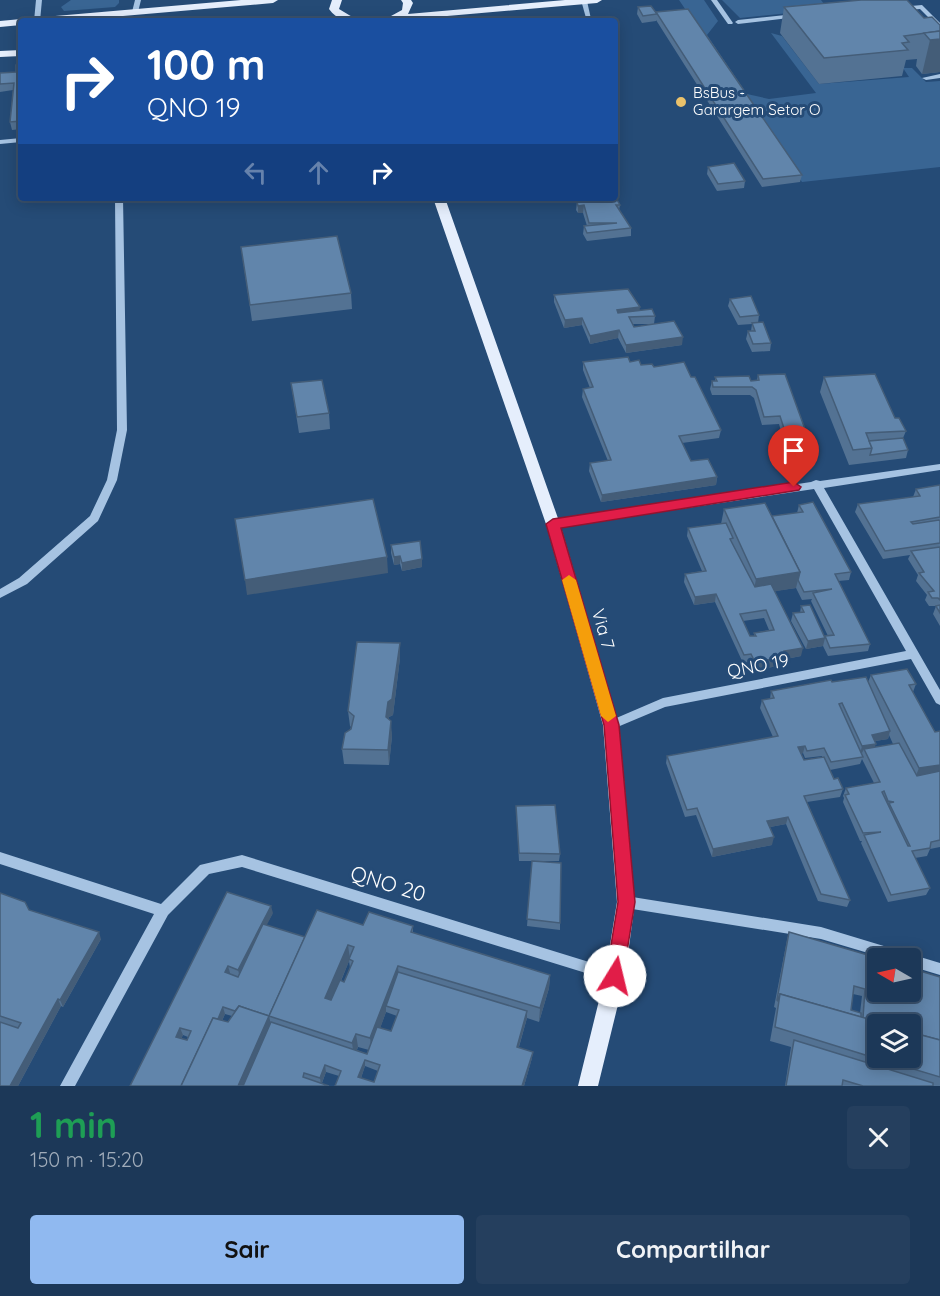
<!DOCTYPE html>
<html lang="pt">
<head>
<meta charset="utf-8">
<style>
	:root { --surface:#1c3858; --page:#253f5e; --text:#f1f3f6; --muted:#a0acba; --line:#3a526e; --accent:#90b9f0 }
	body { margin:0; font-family:Quicksand,sans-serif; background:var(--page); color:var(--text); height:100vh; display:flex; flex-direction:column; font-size:22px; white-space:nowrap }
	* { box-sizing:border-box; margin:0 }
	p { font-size:20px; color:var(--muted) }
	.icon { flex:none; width:33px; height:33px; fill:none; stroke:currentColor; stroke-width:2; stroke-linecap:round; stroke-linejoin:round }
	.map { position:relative; height:1086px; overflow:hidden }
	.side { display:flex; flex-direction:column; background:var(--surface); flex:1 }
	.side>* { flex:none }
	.guide { position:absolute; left:18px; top:18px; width:600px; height:183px; border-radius:6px; box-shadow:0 3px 15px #0003,0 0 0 2px var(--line); background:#1a4fa0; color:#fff; overflow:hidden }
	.needle { width:39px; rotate:279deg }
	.fabs { position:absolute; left:867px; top:948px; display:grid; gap:12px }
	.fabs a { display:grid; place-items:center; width:54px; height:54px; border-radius:6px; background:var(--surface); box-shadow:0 3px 15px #0003,0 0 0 2px var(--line); font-size:30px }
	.pin { position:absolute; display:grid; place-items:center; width:51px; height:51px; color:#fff; margin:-62px -26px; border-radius:50% 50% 50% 0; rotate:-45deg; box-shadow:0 0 6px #0007 }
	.pin .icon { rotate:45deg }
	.me { position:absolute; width:66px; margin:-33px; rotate:9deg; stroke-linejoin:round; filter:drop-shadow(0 0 4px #0008) }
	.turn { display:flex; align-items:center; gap:21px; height:126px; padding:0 30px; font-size:27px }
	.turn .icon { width:78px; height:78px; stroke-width:2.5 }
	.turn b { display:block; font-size:42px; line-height:51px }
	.lanes { display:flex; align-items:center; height:57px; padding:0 30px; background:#0003; justify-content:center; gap:30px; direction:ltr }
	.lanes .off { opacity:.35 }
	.round { display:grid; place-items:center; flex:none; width:63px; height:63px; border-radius:6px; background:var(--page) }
	.headline { display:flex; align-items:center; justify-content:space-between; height:102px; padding:0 30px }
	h1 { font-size:36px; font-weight:700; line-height:45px; color:#1e9e55 }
	.button { display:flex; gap:12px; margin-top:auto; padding:12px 30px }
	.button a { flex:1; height:69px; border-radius:6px; background:var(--accent); color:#111; font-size:24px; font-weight:700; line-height:69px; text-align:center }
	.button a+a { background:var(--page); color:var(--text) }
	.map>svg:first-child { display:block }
	.green { fill:#396593 }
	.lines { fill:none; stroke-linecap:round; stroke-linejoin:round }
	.minor { fill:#a6c3e2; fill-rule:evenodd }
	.major { fill:#e5eefc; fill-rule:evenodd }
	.wall { fill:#537293; fill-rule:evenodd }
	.shaded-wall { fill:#445d78 }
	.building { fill:#6185ab; stroke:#445d78; stroke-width:1.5; fill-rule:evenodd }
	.route { fill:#e11d48; stroke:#92132f; stroke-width:1.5 }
	.slow { fill:#f59e0b }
	.poi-dot { fill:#ebc26b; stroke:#254b76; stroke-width:2 }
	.labels { text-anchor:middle; stroke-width:6; stroke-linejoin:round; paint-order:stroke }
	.far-poi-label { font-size:15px; fill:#fff; stroke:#254b76; text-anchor:start }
	.street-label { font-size:18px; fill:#fff; stroke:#254b76 }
	.near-street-label { font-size:21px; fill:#fff; stroke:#254b76 }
</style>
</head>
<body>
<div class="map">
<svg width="940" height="1086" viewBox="0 0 940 1086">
	<rect width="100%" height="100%" fill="#254b76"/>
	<g class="green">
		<path d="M71,0H119V3L115,7L64,11L61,7Z"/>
		<path d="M679,0H704L718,21L707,35L747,94L769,99L816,93L771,33L782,36L819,84L909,77L903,68H912L926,82L940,81V167L802,182Z"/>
		<path d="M722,0H821L828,9L740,18Z"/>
	</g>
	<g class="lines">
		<g class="minor">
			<path d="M36,0H42L40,21H34Z"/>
			<path d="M135,0H141L138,12L135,14L132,12Z"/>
			<path d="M581,0L587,1L591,19L586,18Z"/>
			<path d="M711,0H717L733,23L732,24H728Z"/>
			<path d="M922,5L940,23V29L920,9L900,11L897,9L900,7Z"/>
			<path d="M795,14L797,15V17L738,24L735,22L738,20Z"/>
			<path d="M940,74V78L926,80L922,78Z"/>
			<path d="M21,138V142L0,144V140Z"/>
			<path d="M115,198H123L127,430L117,480L98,521L27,584L0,598V589L19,578L90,516L107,480L117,430Z"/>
			<path d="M940,464V470L824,488L940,690V705L936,703L911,659L665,707L615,728L611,730L607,728L605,725L607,722L663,698L906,651L814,489L553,528L549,527L548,524L549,521L811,482L816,480L820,481Z"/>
			<path d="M0,852L161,904L200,865L242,855L615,970L620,971L622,976L620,981L615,982L242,867L209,874L168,915L75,1086H60L154,914L0,864Z"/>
			<path d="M626,896L821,927L940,963V975L910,966V958H885L821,939L626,908L621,906L619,902L621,898Z"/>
		</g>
		<g class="major">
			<path d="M241,0H278L273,3L65,21H27L32,18Z"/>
			<path d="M332,0H342L339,9L359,21C346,21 337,20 329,9Z"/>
			<path d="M401,0H411L413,3L408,14L565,0H602L597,3L390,21L391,16L402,10L403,3Z"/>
			<path d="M21,19L25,21H21V25L0,27V21Z"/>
			<path d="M21,50V56L0,57V51Z"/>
			<path d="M433,198H445L560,524L619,725L635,902L625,976L598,1086H578L605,976L617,902L603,725L546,524Z"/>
		</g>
	</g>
	<g class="wall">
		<path d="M638,7L656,13L802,175L800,182L762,187L656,20V21L642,23L637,14Z"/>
		<path d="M784,7L924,18L940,25V72L922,74L916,66L917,59L906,60L902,76L819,84L780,33Z"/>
		<path d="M21,65V129L12,130L10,122L13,90L0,92V73L16,72Z"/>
		<path d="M708,167L745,181L744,188L717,191L707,174Z"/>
		<path d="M577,202L620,205L619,210L631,228V236L587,241L583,234L584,226H587L583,213H578L576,210Z"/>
		<path d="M241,247L351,293L352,309L252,321Z"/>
		<path d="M554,295L640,310L655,316L654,324L682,345L626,353L618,338L590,344L582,325L564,328L554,302ZM633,324H653L634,327Z"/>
		<path d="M730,299L759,315L758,323L771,343L770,351L752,352L746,339L748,331H751L752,324L738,325L728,306Z"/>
		<path d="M583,362H630L641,365L654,367L691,377L721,430L719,438L682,443L691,461L717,477L716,485L601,502L589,471L590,463L608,461L582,397L583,389L590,388L583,370Z"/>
		<path d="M758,375L810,443L808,451L787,452L779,424L762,425L754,398L750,395H712L710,389L712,381H715V377L751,381L757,380Z"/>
		<path d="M824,377L895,418L906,431L903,438L908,450L906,458L849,465L820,392Z"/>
		<path d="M291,383L329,413L330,429L299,433Z"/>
		<path d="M940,485V626L933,614L936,606H929L925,600L927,595L916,581L918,575L908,559L910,555L883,559L855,512L858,504L913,497L916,489Z"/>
		<path d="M799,505L851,572L849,580L838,581L870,644L868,651L828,656L823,646L806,649L791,621L793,613H800L801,606L825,637L828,636L811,601L812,599L802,600L796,588L774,591L801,656L786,659L784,665L754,670L750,662L743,663L715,602L694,605L684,582L685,574L702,571L687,536L688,528L721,524L724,509L772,516L797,513ZM764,618L769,630L754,633V636H750L743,621Z"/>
		<path d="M391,545L422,567L402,571L400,564L394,565L391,553Z"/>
		<path d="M400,643V658L393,715L389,717V719L392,736L389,765L344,764L342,749L351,727L350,726L348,711Z"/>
		<path d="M871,675L916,684L913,692L935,732L940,731V847L930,849L927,856L915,858L930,888L926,895L888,902L861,843L862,841H860L843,802L844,798L843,796L846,788L874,783L862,759L860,764L830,770L834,779L843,789L840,797L807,802L850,900L847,907L818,901L786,824L770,827L772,845L712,857L696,815L685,817L666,763L667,756L773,737L760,708L762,700L770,699L771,691L832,682H868ZM889,735L893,744L875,747V741L888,739ZM803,753L805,758L822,756V757L804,760L801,754Z"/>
		<path d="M516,806L560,854L559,861H536L560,923V930L527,926L532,861H519Z"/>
		<path d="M0,893L29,910L101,939L63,1007L61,1006L18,1086H0Z"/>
		<path d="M273,913L266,925L305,937L363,925L413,926V933L550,975L549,988L539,1022L527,1018L519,1047L532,1058L524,1086H335L339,1076L326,1072L322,1083L130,1086ZM349,961L350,968L344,982L341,981ZM386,1012L397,1016L391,1031L380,1028ZM225,1014L232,1016L228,1022L222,1021ZM183,1035L188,1037L187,1040L181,1039ZM358,1047L369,1050L367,1054L357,1050ZM365,1066L378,1071L374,1082L361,1078Z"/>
		<path d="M789,932L940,977V1086H785L791,1047L770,1041L776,1008L774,1007L787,940ZM853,994L862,996L860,1013L851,1010ZM878,1024L910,1058H878Z"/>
	</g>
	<g class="shaded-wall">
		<path d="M940,39V72L922,74L930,40Z"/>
		<path d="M584,205L583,213H578V206Z"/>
		<path d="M640,307L639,315L616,318L617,310Z"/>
		<path d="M582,318V325L564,328L565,320Z"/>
		<path d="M619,330L618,338L590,344V336Z"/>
		<path d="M683,337L682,345L626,353V345Z"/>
		<path d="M717,477L716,485L601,502L602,495Z"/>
		<path d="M400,556V564L394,565V557Z"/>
		<path d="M387,557L388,573L247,595L245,580Z"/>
		<path d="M422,559V567L402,571V563Z"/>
		<path d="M800,572L796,588L753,595L756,579Z"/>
		<path d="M716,594L715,602L694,605L695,597Z"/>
		<path d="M825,638L823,646L806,649L808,641Z"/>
		<path d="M400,643V658L393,715L389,717L387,732L386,717L388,702Z"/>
		<path d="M803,648L801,656L786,659L784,665L754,670L755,662L784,651Z"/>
		<path d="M391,721L392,736L389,765L388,750Z"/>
		<path d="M890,731L888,739L869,742L872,735Z"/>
		<path d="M876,744L873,751L864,749L862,753L860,754L862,746Z"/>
		<path d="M805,746L803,753L796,755L798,747Z"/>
		<path d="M940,765V778L913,783L919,768Z"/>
		<path d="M788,817L786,824L765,828L767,821Z"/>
		<path d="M774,837L772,845L712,857L713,849Z"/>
		<path d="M271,906L273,913L240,977L238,970Z"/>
		<path d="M99,932L101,939L63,1007L60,1000Z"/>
		<path d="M348,945L350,959L328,1011L325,998Z"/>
		<path d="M228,966L230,973L227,979L225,972Z"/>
		<path d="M398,966L399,979L386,1006V1012L372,1051L370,1038Z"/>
		<path d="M550,975L549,988L539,1022L540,1008Z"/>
		<path d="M58,999L61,1006L18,1086H10Z"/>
		<path d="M223,1007L225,1014L192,1086H186Z"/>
		<path d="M527,1011V1018L517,1053V1047Z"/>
		<path d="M269,1016L272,1029L247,1086H238Z"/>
		<path d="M180,1028L183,1035L178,1044L176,1037Z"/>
		<path d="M356,1034L358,1047L354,1056L352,1043Z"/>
		<path d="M533,1052L532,1058L524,1086H522Z"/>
		<path d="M365,1060V1066L359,1084L358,1077Z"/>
		<path d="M325,1065L326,1072L321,1085L320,1078Z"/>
	</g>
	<g class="building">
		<path d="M861,0H907L924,18L932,17L940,25V31L904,36L909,42L902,43L908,50L824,58L784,7Z"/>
		<path d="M651,6L657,14L643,16L638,7Z"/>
		<path d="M688,9L802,175L763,179L656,12Z"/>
		<path d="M940,31V39L930,40L924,33Z"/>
		<path d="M16,65H21V121L10,122L14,83L0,84V73L16,72Z"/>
		<path d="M734,163L745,181L718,184L708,167Z"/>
		<path d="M616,198L620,205H616L631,228L587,233L584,226L617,223H589L584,205L578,206L577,202Z"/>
		<path d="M337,236L351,293L250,305L241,247Z"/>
		<path d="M628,289L640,307L617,310L618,313L652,309L655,316L629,317L634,327L674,321L683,337L626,345L619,330L590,336L582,318L565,320L554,295Z"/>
		<path d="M751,296L759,315L740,317L730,299Z"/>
		<path d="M763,322L771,343L753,344L748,331H755L752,323Z"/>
		<path d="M628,357L630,362L639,360L641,365L652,364L654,367L684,362L691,377H695L721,430L679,436L691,461L708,459L717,477L602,495L590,463L611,460L583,389L593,387L583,362Z"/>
		<path d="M785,374L810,443L789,444L780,416L764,417L756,390L752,387H713L712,381H717L715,377L749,376L751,381L759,380L758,375Z"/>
		<path d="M875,374L895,418H899L906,431L866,433L872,448L853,450L824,377Z"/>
		<path d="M322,380L329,413L297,417L291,383Z"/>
		<path d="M903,438L908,450L870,455L872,448L869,441Z"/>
		<path d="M940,485V517L911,522L913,524L939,520L940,521V543L885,551L858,504L920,496L916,489Z"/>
		<path d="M373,499L387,557L245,580L235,519Z"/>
		<path d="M813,502L851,572L835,574L870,644L830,648L825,636L834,635L813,593L832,589L804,592L798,580L800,572L772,516L803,512L799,505Z"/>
		<path d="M765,503L800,572L756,579L724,509Z"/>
		<path d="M726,523L733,538L730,539L755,587L771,584L803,648L784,651L786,657L755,662L751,654L744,655L716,594L695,597L685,574L706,571L688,528ZM766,610L774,630L754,633L756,636H750L740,614Z"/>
		<path d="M420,541L422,559L402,563L400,556L394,557L391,545Z"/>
		<path d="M940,547V600L938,598H932L928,592L934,591L919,573L924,572L911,551Z"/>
		<path d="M810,605L825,638L808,641L793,613L804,612L801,606Z"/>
		<path d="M940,605V613L936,606Z"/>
		<path d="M357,642L400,643L392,699L388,702L386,717L391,721L388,750L342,749L345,733L351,729L354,716L348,711Z"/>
		<path d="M907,669L916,684L909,685L935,732L940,731V765L919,768L871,675Z"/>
		<path d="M866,677L890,731L872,735L876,744L862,746L842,703L839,704L863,757L831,762L824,748L807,751L805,746L798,747L804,760L824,757L834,779L838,778L843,789L804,796L850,900L821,894L788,817L767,821L774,837L713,849L697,808L687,810L667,756L778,736L762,700L774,698L771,691L831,680L832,682Z"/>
		<path d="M899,743L917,776L940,771V840L931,842L930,848L912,851L930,888L891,895L864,835L881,832L863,833L845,795L849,794L846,788L880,782L864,749ZM884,791L888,801L894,802L889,803L910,846H908L882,792Z"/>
		<path d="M555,805L560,854L519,853L516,806Z"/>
		<path d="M532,861L561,863L560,923L527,919Z"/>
		<path d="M227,892L271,906L238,970L228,966L225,972L238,977L263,924L305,937L269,1016L239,1006L235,1011L223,1007L218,1019L213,1018L181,1086H130ZM180,1028L191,1031L187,1040L176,1037Z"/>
		<path d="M0,893L25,902L29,910L99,932L60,1000L58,999L10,1086H0V1022L18,1028L21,1023L0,1016Z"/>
		<path d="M317,910L363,925L369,912L413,926L411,932L550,975L540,1008L398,966L370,1038L356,1034L352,1043L269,1016ZM348,945L354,947L349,959L353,961L344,982L340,980L331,1000L325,998Z"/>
		<path d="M789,932L878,958V992H910V968L940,977V1040L910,1032V1024H886L863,1018L865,989L854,986L851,1010L861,1013V1017L780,994L778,1001L777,1000Z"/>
		<path d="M398,972L527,1011L517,1047L533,1052L522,1086H335L341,1071L325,1065L320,1078L304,1073L303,1077L329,1086H243L271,1022L367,1054L377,1027L391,1031L399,1010L386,1006ZM365,1060L380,1065L374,1082L358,1077Z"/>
		<path d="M780,994L886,1024H878V1055L876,1054L875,1058L775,1027Z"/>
		<path d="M239,1006L269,1016L238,1086H181L213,1018L228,1022Z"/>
		<path d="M910,1032L940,1040V1077L883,1060V1058H910Z"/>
		<path d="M794,1040L933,1083V1086H863L843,1080L842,1086H786Z"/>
	</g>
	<path class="route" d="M794,482L801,487L799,490L561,528L619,725L635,902L623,976L621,982L615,984L608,982L606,976L618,902L604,725L546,524L553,519Z"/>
	<path class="slow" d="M569,575L576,580L616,716L608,722L601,716L562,580Z"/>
	<circle class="poi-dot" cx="681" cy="102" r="6"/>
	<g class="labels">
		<g class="far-poi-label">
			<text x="693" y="98">BsBus -<tspan x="693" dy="17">Garargem Setor O</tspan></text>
		</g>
		<g class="street-label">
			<text transform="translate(603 629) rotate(74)" y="6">Via 7</text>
			<text transform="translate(758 666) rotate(-11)" y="6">QNO 19</text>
		</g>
		<g class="near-street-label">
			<text transform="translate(388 884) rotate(17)" y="7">QNO 20</text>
		</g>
	</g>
</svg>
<div class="fabs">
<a><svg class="needle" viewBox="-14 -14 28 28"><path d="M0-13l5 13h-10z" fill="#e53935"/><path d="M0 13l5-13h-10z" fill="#a0acba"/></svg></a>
<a><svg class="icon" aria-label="layers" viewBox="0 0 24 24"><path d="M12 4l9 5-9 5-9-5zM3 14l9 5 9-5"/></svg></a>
</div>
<div class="pin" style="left:794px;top:487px;background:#d93025"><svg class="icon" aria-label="arrive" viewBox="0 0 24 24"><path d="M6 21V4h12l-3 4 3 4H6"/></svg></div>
<svg class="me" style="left:615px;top:976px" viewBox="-20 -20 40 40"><circle r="19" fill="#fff"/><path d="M0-13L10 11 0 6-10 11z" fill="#e11d48"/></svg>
<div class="guide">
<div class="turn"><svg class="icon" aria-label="right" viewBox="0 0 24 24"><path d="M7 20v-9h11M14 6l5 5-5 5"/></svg><div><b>100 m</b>QNO 19</div></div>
<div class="lanes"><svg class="icon off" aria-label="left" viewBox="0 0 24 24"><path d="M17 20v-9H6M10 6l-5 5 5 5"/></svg><svg class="icon off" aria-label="ahead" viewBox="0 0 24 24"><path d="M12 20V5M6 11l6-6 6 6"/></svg><svg class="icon" aria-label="right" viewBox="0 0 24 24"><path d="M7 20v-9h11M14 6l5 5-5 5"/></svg></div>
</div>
</div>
<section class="side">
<div class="headline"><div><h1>1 min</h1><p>150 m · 15:20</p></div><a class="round"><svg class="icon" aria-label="close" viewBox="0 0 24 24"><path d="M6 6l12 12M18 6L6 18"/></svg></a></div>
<div class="button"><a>Sair</a><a>Compartilhar</a></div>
</section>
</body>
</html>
